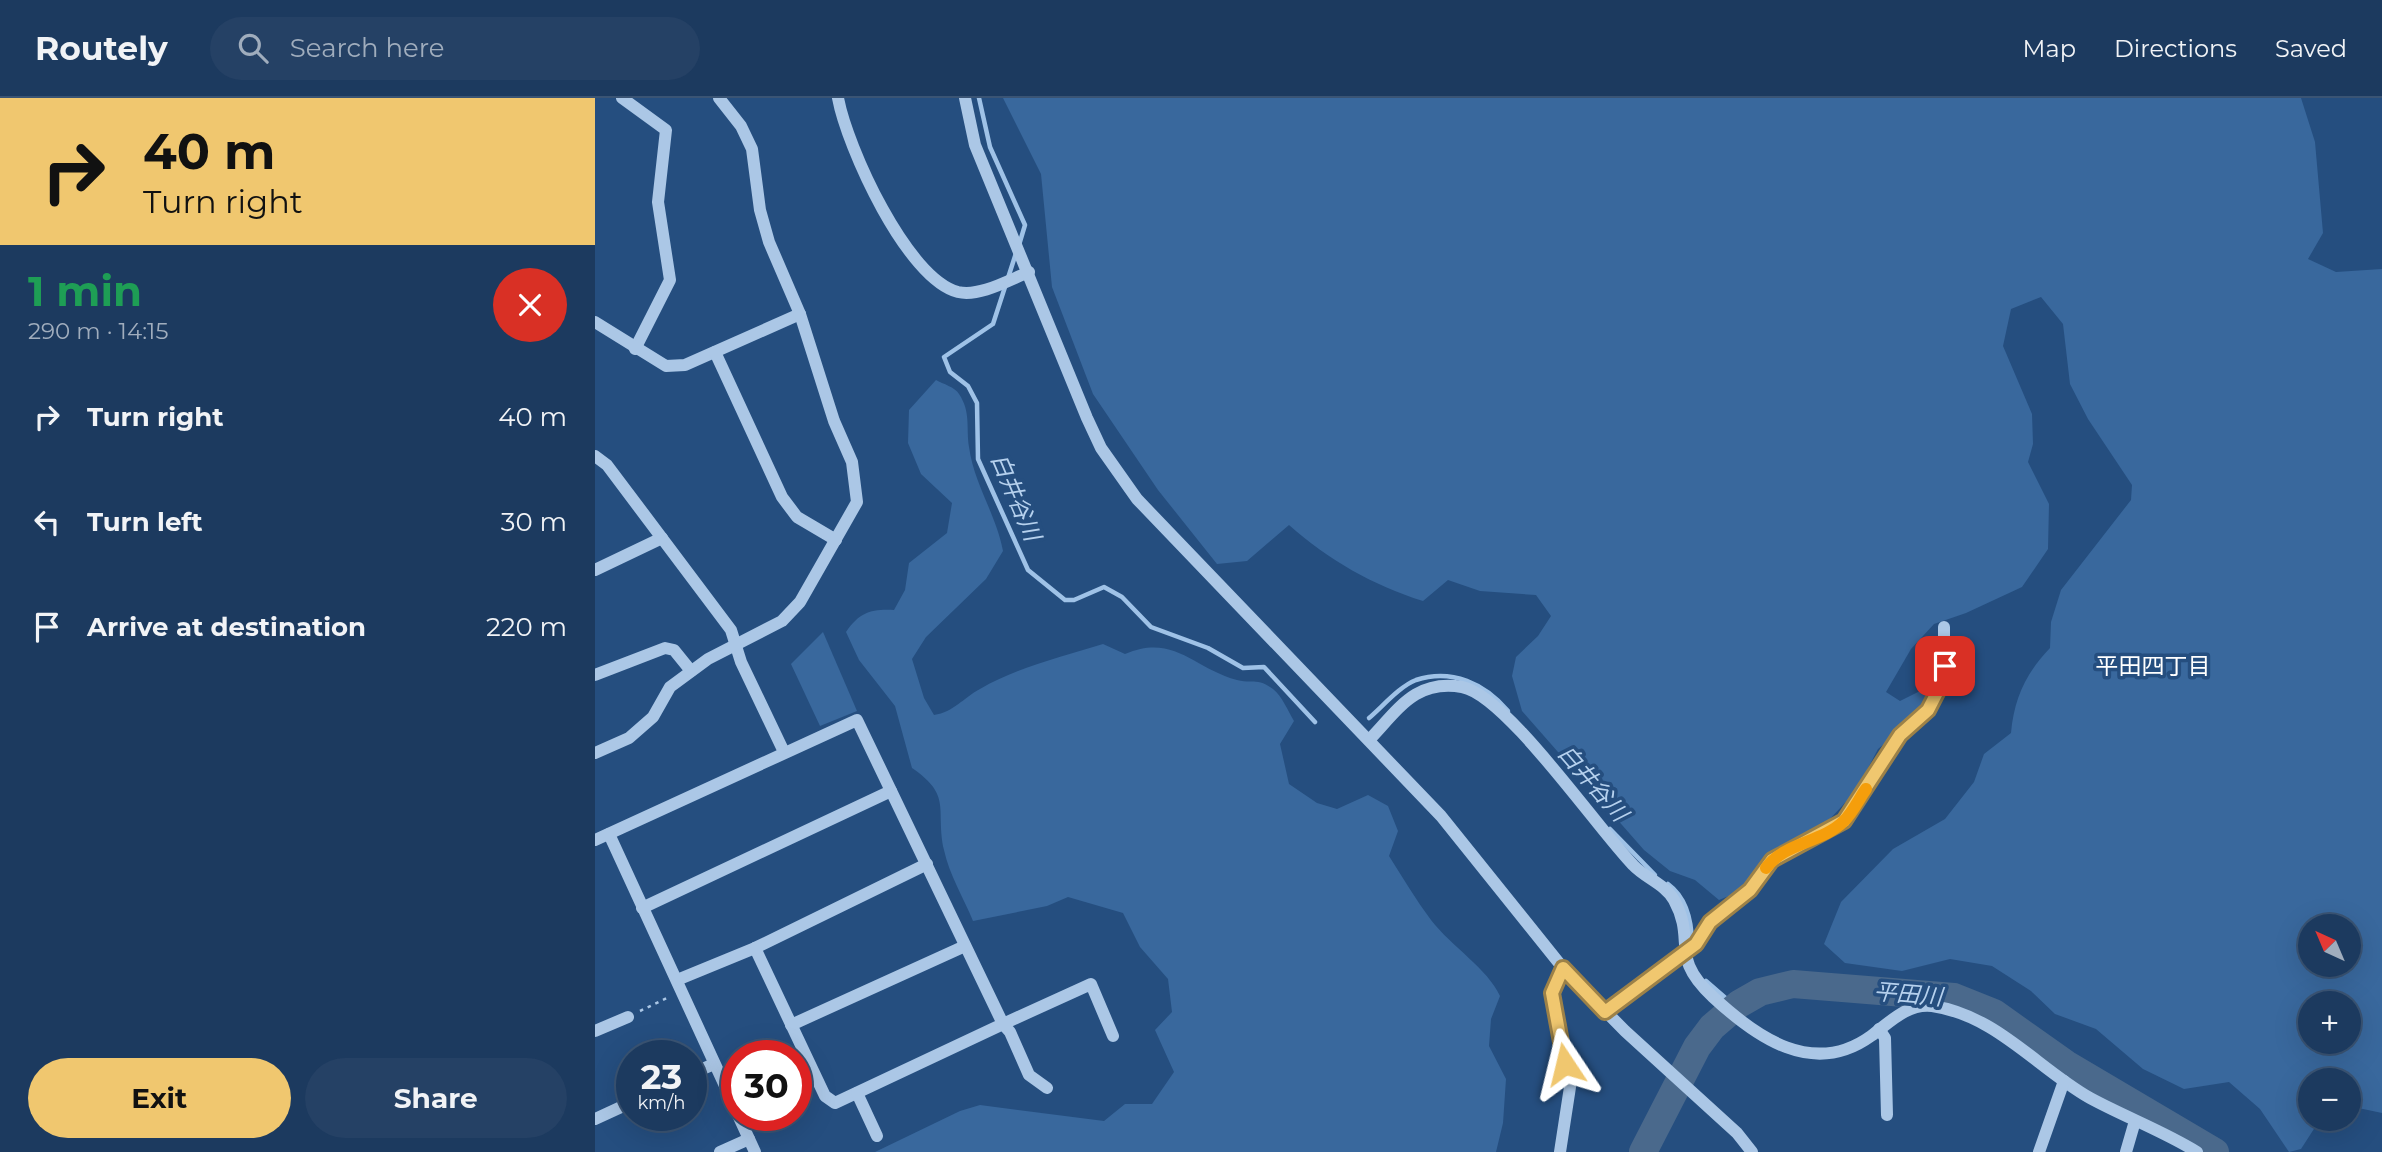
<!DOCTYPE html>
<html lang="en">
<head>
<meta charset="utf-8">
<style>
	:root { --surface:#1c3a5f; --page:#254165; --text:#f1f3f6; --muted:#a0adbd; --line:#3a5474; --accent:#f0c76f }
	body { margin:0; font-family:Montserrat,"Noto Sans JP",sans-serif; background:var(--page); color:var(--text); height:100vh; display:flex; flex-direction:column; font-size:26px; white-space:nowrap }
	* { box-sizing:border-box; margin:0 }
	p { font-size:23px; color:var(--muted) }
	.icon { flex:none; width:38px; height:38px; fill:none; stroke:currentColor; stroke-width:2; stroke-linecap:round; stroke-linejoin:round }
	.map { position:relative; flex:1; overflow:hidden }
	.panel { display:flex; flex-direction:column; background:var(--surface); width:595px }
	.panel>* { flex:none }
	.hud { background:#f0c76f; color:#111; overflow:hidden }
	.needle { width:46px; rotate:316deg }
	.buttons { position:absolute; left:1703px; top:816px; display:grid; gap:14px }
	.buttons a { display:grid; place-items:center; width:63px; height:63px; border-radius:50%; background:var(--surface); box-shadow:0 7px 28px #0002,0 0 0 2px var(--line); font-size:35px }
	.speed { position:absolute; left:21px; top:942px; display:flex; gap:14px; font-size:35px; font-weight:700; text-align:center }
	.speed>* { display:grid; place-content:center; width:91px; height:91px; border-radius:50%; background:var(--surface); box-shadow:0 7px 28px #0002,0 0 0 2px var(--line); line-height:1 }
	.speed small { font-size:18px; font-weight:400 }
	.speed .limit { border:10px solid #d22; background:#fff; color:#111 }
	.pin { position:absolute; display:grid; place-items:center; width:60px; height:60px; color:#fff; margin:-30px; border-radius:14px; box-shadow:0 4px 10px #0006 }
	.me { position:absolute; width:77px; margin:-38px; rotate:350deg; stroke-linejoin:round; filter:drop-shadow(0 0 5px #0008) }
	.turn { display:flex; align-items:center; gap:24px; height:147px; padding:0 28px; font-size:32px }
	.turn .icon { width:91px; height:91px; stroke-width:2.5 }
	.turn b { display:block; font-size:49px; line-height:60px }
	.round { display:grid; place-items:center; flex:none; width:74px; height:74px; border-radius:37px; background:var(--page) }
	.summary { display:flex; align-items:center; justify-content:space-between; height:119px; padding:0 28px }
	h1 { font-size:42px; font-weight:700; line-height:52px; color:#1e9e55 }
	.primary-button { display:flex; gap:14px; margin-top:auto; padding:14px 28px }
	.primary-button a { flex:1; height:80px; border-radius:42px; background:var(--accent); color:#111; font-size:28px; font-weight:700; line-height:80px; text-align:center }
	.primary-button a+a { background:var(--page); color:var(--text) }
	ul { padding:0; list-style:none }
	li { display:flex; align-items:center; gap:21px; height:105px; padding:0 28px }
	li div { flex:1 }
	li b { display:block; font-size:26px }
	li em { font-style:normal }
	header { display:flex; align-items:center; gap:42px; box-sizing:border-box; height:98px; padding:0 35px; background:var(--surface); border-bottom:2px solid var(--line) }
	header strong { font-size:33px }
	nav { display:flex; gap:38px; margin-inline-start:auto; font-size:24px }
	.search { width:490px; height:63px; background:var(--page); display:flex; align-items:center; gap:18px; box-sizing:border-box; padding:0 24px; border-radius:38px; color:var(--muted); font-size:26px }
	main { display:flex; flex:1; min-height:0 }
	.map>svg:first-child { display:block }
	.green { fill:#39689d; fill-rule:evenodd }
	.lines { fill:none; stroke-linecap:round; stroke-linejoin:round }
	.stream { stroke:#9fc2e7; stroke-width:4.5 }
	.river { stroke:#4a698c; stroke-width:28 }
	.path { stroke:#abc7e6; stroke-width:2.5; stroke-dasharray:3.5 5; stroke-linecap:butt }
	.minor { stroke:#abc7e6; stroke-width:12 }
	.route-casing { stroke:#9c8148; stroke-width:18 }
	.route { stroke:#f0c76f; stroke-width:12 }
	.slow { stroke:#f59e0b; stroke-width:12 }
	.labels { text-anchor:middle; stroke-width:7; stroke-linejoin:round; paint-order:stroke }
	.water-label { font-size:23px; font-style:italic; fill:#b6d1ee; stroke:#254e7f }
	.neighbourhood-label { font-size:23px; fill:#fff; stroke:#254e7f }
</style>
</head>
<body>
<header>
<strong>Routely</strong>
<div class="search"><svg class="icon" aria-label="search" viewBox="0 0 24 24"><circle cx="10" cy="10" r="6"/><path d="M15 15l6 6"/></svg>Search here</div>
<nav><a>Map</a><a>Directions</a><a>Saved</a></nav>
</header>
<main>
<section class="panel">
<div class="hud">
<div class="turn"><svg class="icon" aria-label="right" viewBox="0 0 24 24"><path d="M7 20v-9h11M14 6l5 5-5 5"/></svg><div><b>40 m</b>Turn right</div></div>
</div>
<div class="summary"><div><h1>1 min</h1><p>290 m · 14:15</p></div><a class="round" style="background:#d93025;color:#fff"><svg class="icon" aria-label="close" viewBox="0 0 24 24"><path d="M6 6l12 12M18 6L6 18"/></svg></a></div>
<ul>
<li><svg class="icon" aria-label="right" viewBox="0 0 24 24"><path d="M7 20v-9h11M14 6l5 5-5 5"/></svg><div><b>Turn right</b></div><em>40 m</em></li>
<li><svg class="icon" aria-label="left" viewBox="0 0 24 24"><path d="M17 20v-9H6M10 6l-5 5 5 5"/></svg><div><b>Turn left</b></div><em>30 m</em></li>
<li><svg class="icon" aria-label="arrive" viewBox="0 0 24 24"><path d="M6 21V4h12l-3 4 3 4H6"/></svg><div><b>Arrive at destination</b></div><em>220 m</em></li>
</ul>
<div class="primary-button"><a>Exit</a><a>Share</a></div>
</section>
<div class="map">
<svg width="1787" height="1054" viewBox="0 0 1787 1054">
	<rect width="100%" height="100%" fill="#254e7f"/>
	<g class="green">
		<path d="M408,0H1706L1720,44L1728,135L1713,161L1741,174L1787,171V1015L1754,1008V982H1715V1020H1726L1706,1051L1694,1054L1665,1011L1634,984L1589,991L1548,971L1501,931L1460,916L1436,893L1397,868L1355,861L1307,873L1250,865L1229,846L1246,804L1298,751L1350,721L1379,684L1389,656L1416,635C1419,601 1431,575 1455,550L1456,524L1466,492L1536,402L1537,387L1493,321L1475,286L1468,226L1446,199L1416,211L1408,248L1437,316L1438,346L1433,364L1454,406L1453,451L1427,489L1371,515L1339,526L1316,551L1291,594L1305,603L1331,590L1337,606L1283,651L1261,693L1234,722L1188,747L1141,795L1124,802L1100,782L1075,773L1049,752L927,613L917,578L921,559L943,538L956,518L941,497L885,493L853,482L828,503C777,487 734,462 694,427L652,463L622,466L563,392L498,296L457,189L446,76ZM1715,828H1754V866H1715ZM1715,905H1754V943H1715Z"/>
		<path d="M341,282C348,286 360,289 364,296C376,314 371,329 374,349C379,386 401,416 408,453L391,481L331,539L317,561L329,600L339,617C359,614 368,600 385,591C423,569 467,559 508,546L530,556C579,535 598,570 642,582C657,586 662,579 678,591C687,598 693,613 699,623L685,646L694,686L722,705L742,711L773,697L793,708L803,733L794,758C808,780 821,802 836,822C857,849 892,870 905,898L896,921L894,948L911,981L908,1025L901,1054H280L365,1013L385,1007L509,1023L530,1006H557L579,974L560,932L577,914L573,881L545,849L528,815L473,799L452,808L378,823C369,801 354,776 349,752C340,711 358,698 317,670L300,608L264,562L251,534C265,514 276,511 299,512L310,492L314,465L352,435L357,405L326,376L313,345L314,312Z"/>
		<path d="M228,534L262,613L225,628L196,566Z"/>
	</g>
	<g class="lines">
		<g class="stream">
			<path d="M384,0L395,49L430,127L424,147"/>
			<path d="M413,180L421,155"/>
			<path d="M410,189L398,226L349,259L355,274L373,288L382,305L383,361L433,472L470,502H479L509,489L527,499L556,529L613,550L648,570L669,569L720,624"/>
			<path d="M774,620C787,609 805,588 821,582C857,570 890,586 913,613"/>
			<path d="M1015,731L1060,777"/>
			<path d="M1073,786C1092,800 1097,825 1097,847"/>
			<path d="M1111,883L1134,903L1144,906"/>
		</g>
		<path class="river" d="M1048,1054L1102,949L1117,929L1144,906L1165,894L1198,886L1359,899L1399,915L1471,966L1620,1054"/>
		<path class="path" d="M45,913L74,899"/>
		<g class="minor">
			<path d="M27,0L71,32L63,104L75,182L40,251"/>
			<path d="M243,0C252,49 312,181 363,194C385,199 414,182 434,174"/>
			<path d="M370,0L380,47L492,320L506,350L542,401L846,718L968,870L1030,933L1142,1035L1157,1054"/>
			<path d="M0,224L71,268L90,267L205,216"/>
			<path d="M120,254L187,399L202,419L241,442"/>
			<path d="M0,358L12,367L136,532L146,564L189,654"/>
			<path d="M0,472L67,440"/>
			<path d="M0,577L70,550L79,552L96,573"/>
			<path d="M774,642C803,612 820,581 867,589C911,597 1002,730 1038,767C1050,780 1070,786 1079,802C1102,844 1073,857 1118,899C1161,939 1218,980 1276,938C1294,925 1312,905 1337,908C1401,917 1442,970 1495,1000C1530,1019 1568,1033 1602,1054"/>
			<path d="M0,655L34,640L58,619L75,589L113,561L187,523L205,504L262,404L257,364L239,323L205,216L174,144L165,112L157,51L146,28L124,0"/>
			<path d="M14,736L142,1014"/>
			<path d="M0,742L262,622L408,926L240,1005L230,998L160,850"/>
			<path d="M47,810L296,693"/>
			<path d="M82,882L160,850L332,766"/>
			<path d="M1010,913L1101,846L1115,824L1155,792L1177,762L1249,723L1305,637L1333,612L1349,581V529"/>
			<path d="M196,927L370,848"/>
			<path d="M1284,931L1290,940L1292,1017"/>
			<path d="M0,933L33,919"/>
			<path d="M96,976L119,966"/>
			<path d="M452,990L434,977L415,934L408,926L496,886L518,938"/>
			<path d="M262,995L282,1038"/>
			<path d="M143,1017L160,1054"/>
			<path d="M0,1021L37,1004"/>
			<path d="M125,1054L154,1041"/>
			<path d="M965,1054L975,989L957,895L968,870"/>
			<path d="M1444,1054L1469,983"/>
			<path d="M1531,1054L1540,1023"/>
		</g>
	</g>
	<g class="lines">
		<g class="route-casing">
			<path id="route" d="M970,966L957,895L968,870L1010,914L1101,846L1115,824L1155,792L1177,762L1249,723L1305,637L1333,612L1349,581L1350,568"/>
		</g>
		<use href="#route" class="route"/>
		<path class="slow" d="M1171,770C1190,744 1227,745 1249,723C1258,714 1264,701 1271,691"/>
	</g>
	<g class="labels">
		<g class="water-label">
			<text transform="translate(421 399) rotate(67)" y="8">白井谷川</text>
			<text transform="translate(998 685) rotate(49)" y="8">白井谷川</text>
			<text transform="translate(1313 896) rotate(5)" y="8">平田川</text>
		</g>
		<g class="neighbourhood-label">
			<text x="1558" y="576">平田四丁目</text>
		</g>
	</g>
</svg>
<div class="buttons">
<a><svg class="needle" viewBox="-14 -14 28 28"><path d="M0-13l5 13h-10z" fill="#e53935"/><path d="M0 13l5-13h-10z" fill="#a0adbd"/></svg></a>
<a>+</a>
<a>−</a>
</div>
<div class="speed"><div>23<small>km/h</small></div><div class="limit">30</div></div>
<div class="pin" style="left:1350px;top:568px;background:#d93025"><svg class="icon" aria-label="arrive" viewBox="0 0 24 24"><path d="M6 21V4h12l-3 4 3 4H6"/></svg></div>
<svg class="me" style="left:970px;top:966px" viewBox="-20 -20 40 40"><path d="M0-17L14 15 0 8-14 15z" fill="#f0c76f" stroke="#fff" stroke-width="4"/></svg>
</div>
</main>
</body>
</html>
